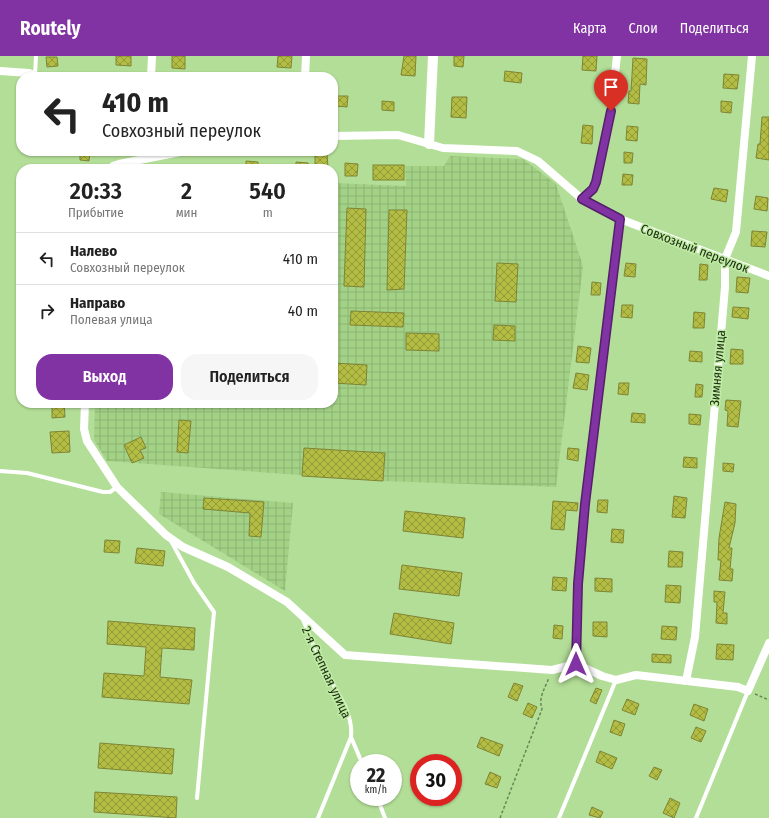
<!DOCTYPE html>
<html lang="ru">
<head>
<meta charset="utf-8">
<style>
	:root { --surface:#fff; --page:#f6f6f6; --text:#222; --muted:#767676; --line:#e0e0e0; --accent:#8132a3 }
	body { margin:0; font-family:"Fira Sans Condensed",sans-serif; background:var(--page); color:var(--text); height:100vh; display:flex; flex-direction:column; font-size:15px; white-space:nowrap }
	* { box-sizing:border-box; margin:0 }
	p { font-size:13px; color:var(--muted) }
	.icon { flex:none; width:22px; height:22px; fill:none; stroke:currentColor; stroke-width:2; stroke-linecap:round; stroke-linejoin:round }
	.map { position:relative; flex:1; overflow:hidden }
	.drawer { position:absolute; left:16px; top:108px; width:322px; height:244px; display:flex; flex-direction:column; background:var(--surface); border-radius:16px; box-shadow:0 1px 3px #0004 }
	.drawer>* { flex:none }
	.hud { position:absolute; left:16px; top:16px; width:322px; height:84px; border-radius:16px; box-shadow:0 1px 3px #0004; background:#fff; color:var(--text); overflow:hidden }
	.speed { position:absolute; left:350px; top:698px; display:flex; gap:8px; font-size:20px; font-weight:700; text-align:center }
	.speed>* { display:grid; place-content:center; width:52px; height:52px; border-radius:50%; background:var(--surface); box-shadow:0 1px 3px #0004; line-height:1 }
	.speed small { font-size:10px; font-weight:400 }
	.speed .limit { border:6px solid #d22; background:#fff; color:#111 }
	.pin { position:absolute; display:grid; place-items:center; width:34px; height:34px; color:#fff; margin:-41px -17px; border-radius:50% 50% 50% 0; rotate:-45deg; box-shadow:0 0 4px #0007 }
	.pin .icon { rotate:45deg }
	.me { position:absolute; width:44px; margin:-22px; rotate:0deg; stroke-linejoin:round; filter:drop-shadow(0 0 3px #0008) }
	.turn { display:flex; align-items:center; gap:14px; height:84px; padding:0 20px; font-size:18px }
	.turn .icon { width:52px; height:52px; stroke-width:2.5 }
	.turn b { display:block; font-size:28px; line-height:34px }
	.eta { display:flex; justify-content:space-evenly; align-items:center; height:68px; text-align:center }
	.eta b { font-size:24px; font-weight:600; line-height:28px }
	.button { display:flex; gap:8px; margin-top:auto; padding:8px 20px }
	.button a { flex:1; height:46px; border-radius:16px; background:var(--accent); color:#fff; font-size:16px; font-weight:600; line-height:46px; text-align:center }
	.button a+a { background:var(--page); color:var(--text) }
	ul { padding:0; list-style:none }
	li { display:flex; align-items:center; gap:12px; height:52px; padding:0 20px; border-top:1px solid var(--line) }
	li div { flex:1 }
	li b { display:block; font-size:15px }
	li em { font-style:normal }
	header { display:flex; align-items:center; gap:24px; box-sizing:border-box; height:56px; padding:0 20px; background:var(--accent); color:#fff }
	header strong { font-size:19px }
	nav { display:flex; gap:22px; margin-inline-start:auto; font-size:14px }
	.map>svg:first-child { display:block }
	.industrial { fill:url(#industrial-grid) }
	.building { fill:url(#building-cross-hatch); stroke:#7e8535 }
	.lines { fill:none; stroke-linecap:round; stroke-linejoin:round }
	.path { stroke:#698755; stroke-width:1.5; stroke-dasharray:3 2; stroke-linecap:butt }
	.service { stroke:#fff; stroke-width:4 }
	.minor { stroke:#fff; stroke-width:8 }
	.tertiary { stroke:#fff; stroke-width:10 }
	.route-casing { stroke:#54206a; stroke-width:10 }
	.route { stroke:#8132a3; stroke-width:7 }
	.labels { text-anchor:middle; stroke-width:3; stroke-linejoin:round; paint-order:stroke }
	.street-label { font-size:13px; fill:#1b2b0f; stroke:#bfeba4 }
</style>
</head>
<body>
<header>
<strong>Routely</strong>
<nav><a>Карта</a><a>Слои</a><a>Поделиться</a></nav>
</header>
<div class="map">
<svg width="769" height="762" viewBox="0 0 769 762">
	<defs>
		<pattern id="industrial-grid" width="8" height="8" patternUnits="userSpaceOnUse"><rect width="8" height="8" fill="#a3d186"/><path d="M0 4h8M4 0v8" fill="none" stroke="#8cb472"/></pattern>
		<pattern id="building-cross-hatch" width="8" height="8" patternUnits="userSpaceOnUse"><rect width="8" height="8" fill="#b3bd43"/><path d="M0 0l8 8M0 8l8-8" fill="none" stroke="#919a36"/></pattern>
	</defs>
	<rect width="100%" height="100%" fill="#b3de97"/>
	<g class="industrial">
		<path d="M450,100L523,103L556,128L583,210L556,431L383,425L107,405L94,384L95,347H333V127L406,130L405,110H444Z"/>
		<path d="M161,436L293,447L285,535L159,458Z"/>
	</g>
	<g class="building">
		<path d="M116,0H131V10L116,9Z"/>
		<path d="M172,0H185V13L172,12Z"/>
		<path d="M278,0H292L291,12L277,11Z"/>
		<path d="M404,0H416L415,20L401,19Z"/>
		<path d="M454,0H464L463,11L454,10Z"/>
		<path d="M583,0H597L596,15L582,14Z"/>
		<path d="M46,1H57L58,10L47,11Z"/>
		<path d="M633,2L647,3L646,29L640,28L639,48L628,47L629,35H631Z"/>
		<path d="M505,15L522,17L521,27L504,25Z"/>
		<path d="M724,18L739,19L737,33L723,32Z"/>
		<path d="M336,40H348L347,51L336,50Z"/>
		<path d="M452,41H467L466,62L451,61Z"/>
		<path d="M382,45L394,46V55L382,54Z"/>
		<path d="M721,45L732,46L731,57L721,56Z"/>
		<path d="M762,61H769V104L756,102L758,88H760Z"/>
		<path d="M583,69L593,70L592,88L581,87Z"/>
		<path d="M627,70L638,71L637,85L626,84Z"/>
		<path d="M80,95L90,96L89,105L80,104Z"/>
		<path d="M624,96L633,97L632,107H624Z"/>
		<path d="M327,98L328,111H315V99Z"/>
		<path d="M246,105L258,106V113H246Z"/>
		<path d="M296,106L308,107V113H296Z"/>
		<path d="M345,107L358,108L357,120H345Z"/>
		<rect x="373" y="109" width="31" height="15"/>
		<path d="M623,118L633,119L632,129H622Z"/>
		<path d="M714,132L728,134L726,146L711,143Z"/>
		<path d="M756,140L768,142L767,155L754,153Z"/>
		<path d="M347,152L366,153L364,231L344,230Z"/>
		<path d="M389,154H407L404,233L387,234Z"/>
		<path d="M752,175L767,176L765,191L751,190Z"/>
		<path d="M497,207L518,208L516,246L495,245Z"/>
		<path d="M626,207L636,208L635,221L624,220Z"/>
		<path d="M700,208L708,209L707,224H699Z"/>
		<path d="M737,221L750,222L748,237L736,236Z"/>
		<path d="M592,226L601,227L600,239H591Z"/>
		<path d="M622,249H633L632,262L621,261Z"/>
		<path d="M733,251L749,252L748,263L732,261Z"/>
		<path d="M351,255L404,257L403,271L350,269Z"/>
		<path d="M694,256L705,257L704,272H693Z"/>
		<path d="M494,269L515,270V285L493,284Z"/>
		<path d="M406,277L439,278V295L406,294Z"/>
		<path d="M578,290L591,292L589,307L576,306Z"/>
		<path d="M731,293L743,294V308H730Z"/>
		<path d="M690,295L702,296V306L689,305Z"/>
		<path d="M333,307L367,309L366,329L333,327Z"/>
		<path d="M576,317L589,319L587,334L573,332Z"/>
		<path d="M619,327H629L628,339L618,338Z"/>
		<path d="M696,328L703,329L702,341H695Z"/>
		<path d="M726,344L741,345L738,371L727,370L728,355L725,354Z"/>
		<path d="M64,347L65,361L52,362V348Z"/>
		<path d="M632,357L645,358V367L631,366Z"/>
		<path d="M689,358L701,359L700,369L689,368Z"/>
		<path d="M179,364L191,365L188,397L177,396Z"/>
		<path d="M69,375L70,396L52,397L50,376Z"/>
		<path d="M141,381L146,392L140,394L144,402L132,407L124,389Z"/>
		<path d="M304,392L385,397L383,425L302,420Z"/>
		<path d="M568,392L579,393L578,405L567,403Z"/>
		<path d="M684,401L697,402V412L683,411Z"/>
		<path d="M723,407L734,408L733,416L723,415Z"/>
		<path d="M674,440L687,442L685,462L672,461Z"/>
		<path d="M204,442L264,446L261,481L249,480L250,457L203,453Z"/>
		<path d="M598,444H608L607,457L597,456Z"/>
		<path d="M553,445L578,447L577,455L566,454L564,474L551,473Z"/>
		<path d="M725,446L736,448L735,467L729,492H732L730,513H733L732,525L719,524L721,504H718L719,482Z"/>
		<path d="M405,455L465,462L463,482L403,475Z"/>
		<path d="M612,473L624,474L623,487L611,486Z"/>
		<path d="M105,484L120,485L119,497L104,496Z"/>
		<path d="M137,492L165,495L163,510L135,507Z"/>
		<path d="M669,495L683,496L682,511H668Z"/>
		<path d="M402,509L462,517L459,540L399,533Z"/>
		<path d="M553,521L567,522L566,535L552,534Z"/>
		<path d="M595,522L612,523V536L595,535Z"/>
		<path d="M666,529L681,530L680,547L665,546Z"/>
		<path d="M714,535L725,536L723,557H727V568L716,567L717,546H714Z"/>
		<path d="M394,557L454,567L451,588L390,578Z"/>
		<path d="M108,565L195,572L194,594L162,592L160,621L192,624L189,648L102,641L104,617L144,620L146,591L107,588Z"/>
		<path d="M593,566H607V581L593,580Z"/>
		<path d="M554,569L563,570L562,583L553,582Z"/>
		<path d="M662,570L677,571L676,584L661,583Z"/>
		<path d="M717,588L734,589L733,604L716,603Z"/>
		<path d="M652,598L671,599V607L652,606Z"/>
		<path d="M514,627L523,630L517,645L508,641Z"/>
		<path d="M596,632L602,634L596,648L590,645Z"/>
		<path d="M627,643L639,648L635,659L622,654Z"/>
		<path d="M528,647L537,651L532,662L523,658Z"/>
		<path d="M694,648L708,653L704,665L690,659Z"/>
		<path d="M614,664L625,668L621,680L610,676Z"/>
		<path d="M696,671L706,675L701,686L691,682Z"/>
		<path d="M481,681L503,689L499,700L477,691Z"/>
		<path d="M100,687L174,693L172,718L98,712Z"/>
		<path d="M600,695L617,702L612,713L596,706Z"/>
		<path d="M654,711L662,714L657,724L649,720Z"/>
		<path d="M490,716L501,721L497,732L485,728Z"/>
		<path d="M95,736L177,741L176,762L94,756Z"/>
		<path d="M670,742L680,747L674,762L663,757Z"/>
		<path d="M592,751L603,756L600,762L589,759Z"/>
	</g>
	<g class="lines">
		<g class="path">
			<path d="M755,638L769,644"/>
			<path d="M500,762L542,653C538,642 545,632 549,622"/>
		</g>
		<g class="service">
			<path d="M35,19L36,0"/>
			<path d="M0,415L27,417L103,436H110L117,431"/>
			<path d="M171,485L194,527L214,556L197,742"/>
			<path d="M303,564C309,577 313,591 320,604C330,628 354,653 351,681L318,762"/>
			<path d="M351,681L362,707"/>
			<path d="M377,741L385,762"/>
			<path d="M559,762L616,624"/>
			<path d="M696,762L748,635"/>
		</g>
		<g class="minor">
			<path d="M0,15L29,17L38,21"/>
			<path d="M151,21L152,0"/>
			<path d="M305,21L306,0"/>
			<path d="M333,80L398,79L443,92L517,95L538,105L582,143L620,163L769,220"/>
			<path d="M111,113L113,110L119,108L185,95"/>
			<path d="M582,143L593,133L596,127L609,69L617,0"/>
			<path d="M85,347L84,373L87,385L117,431L166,479L183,491L228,511L287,546L345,599L552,614L576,608L602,620L616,624L636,619L738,631L748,635L769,587"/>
			<path d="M576,608L578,528L585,448L620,163"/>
			<path d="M686,625L695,581L725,231V203L736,176L752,0"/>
		</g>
		<path class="tertiary" d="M429,88L433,0"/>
	</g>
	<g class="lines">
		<g class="route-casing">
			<path id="route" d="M576,608L578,528L585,448L620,163L582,143L593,133L596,126L611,55"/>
		</g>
		<use href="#route" class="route"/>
	</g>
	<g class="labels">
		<g class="street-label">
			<text transform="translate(695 192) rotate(21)" y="5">Совхозный переулок</text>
			<text transform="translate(717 312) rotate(-85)" y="5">Зимняя улица</text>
			<text transform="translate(327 616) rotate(65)" y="5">2-я Степная улица</text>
		</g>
	</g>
</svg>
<div class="speed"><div>22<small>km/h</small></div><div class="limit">30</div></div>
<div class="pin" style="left:611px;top:55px;background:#d93025"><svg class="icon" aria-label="arrive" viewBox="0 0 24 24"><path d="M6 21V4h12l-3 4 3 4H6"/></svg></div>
<svg class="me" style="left:576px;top:608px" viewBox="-20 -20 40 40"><path d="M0-17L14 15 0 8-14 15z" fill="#8132a3" stroke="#fff" stroke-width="4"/></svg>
<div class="hud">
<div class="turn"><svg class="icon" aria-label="left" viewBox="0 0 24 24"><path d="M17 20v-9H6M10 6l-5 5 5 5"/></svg><div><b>410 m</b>Совхозный переулок</div></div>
</div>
<section class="drawer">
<div class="eta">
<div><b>20:33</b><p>Прибытие</p></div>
<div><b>2</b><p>мин</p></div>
<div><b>540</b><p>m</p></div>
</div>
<ul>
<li><svg class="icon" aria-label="left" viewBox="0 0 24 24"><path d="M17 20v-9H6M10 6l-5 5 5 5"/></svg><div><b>Налево</b><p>Совхозный переулок</p></div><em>410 m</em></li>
<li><svg class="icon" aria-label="right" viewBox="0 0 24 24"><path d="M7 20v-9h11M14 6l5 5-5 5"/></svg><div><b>Направо</b><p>Полевая улица</p></div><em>40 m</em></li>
</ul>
<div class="button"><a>Выход</a><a>Поделиться</a></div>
</section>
</div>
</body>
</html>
